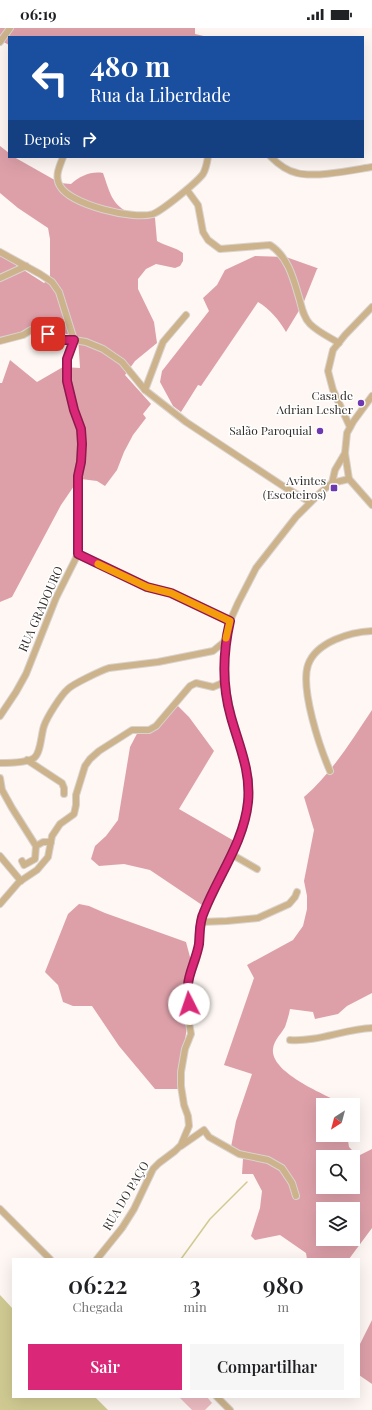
<!DOCTYPE html>
<html lang="pt">
<head>
<meta charset="utf-8">
<style>
	:root { --surface:#fff; --page:#f6f6f6; --text:#202124; --muted:#757577; --accent:#db2777 }
	body { margin:0; font-family:"Playfair Display",serif; background:var(--page); color:var(--text); height:100vh; display:flex; flex-direction:column; font-size:15px; white-space:nowrap }
	* { box-sizing:border-box; margin:0 }
	p { font-size:13px; color:var(--muted) }
	.icon { flex:none; width:22px; height:22px; fill:none; stroke:currentColor; stroke-width:2; stroke-linecap:round; stroke-linejoin:round }
	.map { position:relative; flex:1; overflow:hidden }
	.drawer { position:absolute; left:12px; top:1230px; width:348px; height:140px; display:flex; flex-direction:column; background:var(--surface); border-radius:0px; box-shadow:0 4px 16px #0002 }
	.drawer>* { flex:none }
	.top-card { position:absolute; left:8px; top:8px; width:356px; height:122px; border-radius:0px; box-shadow:0 4px 16px #0002; background:#1a4fa0; color:#fff; overflow:hidden }
	.needle { width:26px; rotate:216deg }
	.controls { position:absolute; left:316px; top:1070px; display:grid; gap:8px }
	.controls a { display:grid; place-items:center; width:44px; height:44px; border-radius:0px; background:var(--surface); box-shadow:0 4px 16px #0002; font-size:20px }
	.pin { position:absolute; display:grid; place-items:center; width:34px; height:34px; color:#fff; margin:-17px; border-radius:8px; box-shadow:0 2px 6px #0006 }
	.me { position:absolute; width:44px; margin:-22px; rotate:356deg; stroke-linejoin:round; filter:drop-shadow(0 0 3px #0008) }
	.turn { display:flex; align-items:center; gap:14px; height:84px; padding:0 16px; font-size:18px }
	.turn .icon { width:52px; height:52px; stroke-width:2.5 }
	.turn b { display:block; font-size:28px; line-height:34px }
	.then { display:flex; align-items:center; height:38px; padding:0 16px; background:#0003; gap:8px; font-size:15px }
	.eta { display:flex; justify-content:space-evenly; align-items:center; height:68px; text-align:center }
	.eta b { font-size:24px; font-weight:600; line-height:28px }
	.button { display:flex; gap:8px; margin-top:auto; padding:8px 16px }
	.button a { flex:1; height:46px; border-radius:0px; background:var(--accent); color:#fff; font-size:16px; font-weight:600; line-height:46px; text-align:center }
	.button a+a { background:var(--page); color:var(--text) }
	.status { display:flex; justify-content:space-between; align-items:center; height:28px; padding:0 20px; background:var(--surface); direction:ltr }
	.status svg { height:11px; fill:currentColor }
	.map>svg:first-child { display:block }
	.green { fill:#edbdc3 }
	.forest { fill:#dda0a9; fill-rule:evenodd }
	.water { fill:#d0ca92 }
	.lines { fill:none; stroke-linecap:round; stroke-linejoin:round }
	.stream { stroke:#d0ca92; stroke-width:1.5 }
	.minor-casing { stroke:#d9d3cf; stroke-width:8 }
	.minor { stroke:#ccb38c; stroke-width:6 }
	.route-casing { stroke:#8e194d; stroke-width:10 }
	.route { stroke:#db2777; stroke-width:7 }
	.slow { stroke:#f59e0b; stroke-width:7 }
	.poi-dot { fill:#6e39b0; stroke:#fff; stroke-width:1.5 }
	.labels { text-anchor:middle; stroke-width:3; stroke-linejoin:round; paint-order:stroke }
	.poi-label { font-size:12px; fill:#332f2c; stroke:#fff; text-anchor:end }
	.street-label { font-size:12px; fill:#332f2c; stroke:#fff }
</style>
</head>
<body>
<div class="status"><b>06:19</b><svg viewBox="0 0 49 12"><path d="M0 12V9h3v3zM5 12V6h3v6zM10 12V3h3v9zM15 12V0h3v12zM26 1h20v11H26zM47 4h2v5h-2z"/></svg></div>
<div class="map">
<svg width="372" height="1382" viewBox="0 0 372 1382">
	<rect width="100%" height="100%" fill="#fef7f3"/>
	<path class="green" d="M179,1369H207L212,1375L205,1382H192Z"/>
	<g class="forest">
		<path d="M0,0H195V6L208,9H9V17L0,12Z"/>
		<path d="M0,118L9,125V129H14L60,155L71,156C80,148 91,143 103,145C109,162 112,179 131,185C137,186 144,185 150,185L155,190L157,213C166,218 175,219 183,225V233L180,238L175,240L156,236L146,241L138,251V261L154,294L157,315L135,333L125,347L151,376L143,386L146,390L133,407L124,424L117,442L105,458L97,453L81,451L74,458L61,477L12,569L0,574V355H2L10,332L37,354L63,339L80,340L78,309L36,298L0,312V224L8,232L44,255L50,250V211L48,200L18,180L0,165Z"/>
		<path d="M255,228L286,229L317,240L318,241H317L303,276L286,304C279,292 270,281 258,274L201,358L198,357L181,384L173,378L160,354L162,343L209,283L203,270L217,257L225,242Z"/>
		<path d="M175,675L189,689L214,723L179,781L236,814L205,879L150,842L124,836L99,838L91,831L95,818L106,808L118,792L130,719L140,700L153,703Z"/>
		<path d="M372,682V965L347,978L338,986L315,991L313,984L290,981C289,987 287,993 285,999C281,1006 274,1012 273,1021C270,1045 326,1067 343,1076L323,1077V1107H347L349,1119L358,1128L372,1121V1200L349,1231H307L306,1225L280,1207L255,1212L251,1208L260,1180L262,1163L253,1146H242L243,1131L231,1119L236,1093L252,1046L224,1037L254,950L247,937L293,912L303,898L307,881V868L304,853L314,802L304,769C332,745 351,713 372,682ZM323,1129H353V1159H323ZM323,1181H353V1211H323Z"/>
		<path d="M79,876L89,878L105,885L186,914L190,929L196,933L179,1056L180,1061H155L119,1018L92,978H73L63,974L58,957L45,944L68,886Z"/>
		<path d="M372,1292V1356L359,1347V1318Z"/>
	</g>
	<path class="water" d="M0,1267L13,1281V1369H95L108,1382H0Z"/>
	<g class="lines">
		<path class="stream" d="M181,1231L210,1191L247,1154"/>
		<g class="minor-casing">
			<g id="minor">
				<path d="M0,14L10,0"/>
				<path d="M63,129C60,138 54,148 60,158C71,177 133,192 153,186C163,182 196,155 203,146C206,141 207,135 208,129"/>
				<path d="M271,129C278,136 287,143 297,145C315,150 353,142 372,139"/>
				<path d="M187,162L198,177L203,204L208,212L220,221L270,217C289,229 294,253 300,273C302,281 304,290 310,296C318,304 329,309 339,315"/>
				<path d="M0,224L40,246L52,254L59,264L74,312"/>
				<path d="M0,250L26,238"/>
				<path d="M0,313L23,307L31,302L48,306L62,312H74L86,314L103,321L122,334L145,362L186,394L286,460L310,474"/>
				<path d="M145,362L163,314L186,287"/>
				<path d="M372,368L353,394L347,405L345,425L349,451L372,477"/>
				<path d="M350,399L333,362L328,343L333,322L345,307L372,279"/>
				<path d="M332,455L335,442L345,425"/>
				<path d="M78,526L147,559L171,565L230,593"/>
				<path d="M0,688L16,664L26,646L56,570L78,526V449L81,434L82,416L81,401L74,382L67,353V331L74,312"/>
				<path d="M27,732L62,755L64,760V766"/>
				<path d="M0,735C8,735 27,735 34,730C41,725 41,706 44,698C47,689 61,667 68,661C73,656 100,643 109,640L158,634L213,623L224,614L230,593L238,575L256,540L296,489L321,464L332,455L349,451"/>
				<path d="M330,743C320,720 300,661 308,637C316,614 350,604 372,603"/>
				<path d="M0,750L2,762L12,780L36,818L35,831L24,837L22,833"/>
				<path d="M36,818L43,814H51"/>
				<path d="M231,826L257,841"/>
				<path d="M0,828L21,853"/>
				<path d="M0,876L19,854L37,842L48,829L52,808L60,796L74,786L76,777V767L85,738L90,731L99,723L132,702H149L156,698L190,658L196,655L213,659L225,654"/>
				<path d="M201,894L227,893L258,890L289,876L295,869L297,864"/>
				<path d="M290,1012C317,1014 345,1001 372,1000"/>
				<path d="M181,1118L204,1102L209,1109L239,1126L268,1132L282,1140L292,1155L296,1168"/>
				<path d="M0,1181L50,1231"/>
				<path d="M97,1231L122,1200L134,1181L153,1141L159,1135L175,1123L181,1117L189,1098L188,1088L184,1077L181,1058V1044L185,1021L191,1006L189,995L187,956L196,932L199,916V900L203,885L239,811L244,798L248,775L249,751L241,720L231,689L224,649L226,609"/>
				<path d="M217,1369L230,1382"/>
			</g>
		</g>
		<use href="#minor" class="minor"/>
	</g>
	<g class="lines">
		<g class="route-casing">
			<path id="route" d="M48,306L62,312H74L67,331V353L74,382L81,401L82,416L81,434L78,448V526L147,559L171,565L230,593C223,624 222,658 231,689C239,718 251,743 248,774C244,814 218,848 204,884C199,894 200,905 199,916C197,929 188,947 188,957C187,963 189,970 189,976"/>
		</g>
		<use href="#route" class="route"/>
		<path class="slow" d="M98,536L147,559L171,565L230,593L226,610"/>
	</g>
	<g class="poi-dot">
		<circle cx="361" cy="375" r="4"/>
		<circle cx="320" cy="403" r="4"/>
		<rect x="330" y="456" width="8" height="8" rx="2"/>
	</g>
	<g class="labels">
		<g class="poi-label">
			<text x="353" y="372">Casa de<tspan x="353" dy="14">Adrian Lesher</tspan></text>
			<text x="312" y="407">Salão Paroquial</text>
			<text x="326" y="457">Avintes<tspan x="326" dy="14">(Escoteiros)</tspan></text>
		</g>
		<g class="street-label">
			<text transform="translate(41 581) rotate(-66)" y="4">RUA GRADOURO</text>
			<text transform="translate(126 1168) rotate(-59)" y="4">RUA DO PAÇO</text>
		</g>
	</g>
</svg>
<div class="controls">
<a><svg class="needle" viewBox="-14 -14 28 28"><path d="M0-13l5 13h-10z" fill="#e53935"/><path d="M0 13l5-13h-10z" fill="#757577"/></svg></a>
<a><svg class="icon" aria-label="search" viewBox="0 0 24 24"><circle cx="10" cy="10" r="6"/><path d="M15 15l6 6"/></svg></a>
<a><svg class="icon" aria-label="layers" viewBox="0 0 24 24"><path d="M12 4l9 5-9 5-9-5zM3 14l9 5 9-5"/></svg></a>
</div>
<div class="pin" style="left:48px;top:306px;background:#d93025"><svg class="icon" aria-label="arrive" viewBox="0 0 24 24"><path d="M6 21V4h12l-3 4 3 4H6"/></svg></div>
<svg class="me" style="left:189px;top:976px" viewBox="-20 -20 40 40"><circle r="19" fill="#fff"/><path d="M0-13L10 11 0 6-10 11z" fill="#db2777"/></svg>
<div class="top-card">
<div class="turn"><svg class="icon" aria-label="left" viewBox="0 0 24 24"><path d="M17 20v-9H6M10 6l-5 5 5 5"/></svg><div><b>480 m</b>Rua da Liberdade</div></div>
<div class="then">Depois<svg class="icon" aria-label="right" viewBox="0 0 24 24"><path d="M7 20v-9h11M14 6l5 5-5 5"/></svg></div>
</div>
<section class="drawer">
<div class="eta">
<div><b>06:22</b><p>Chegada</p></div>
<div><b>3</b><p>min</p></div>
<div><b>980</b><p>m</p></div>
</div>
<div class="button"><a>Sair</a><a>Compartilhar</a></div>
</section>
</div>
</body>
</html>
